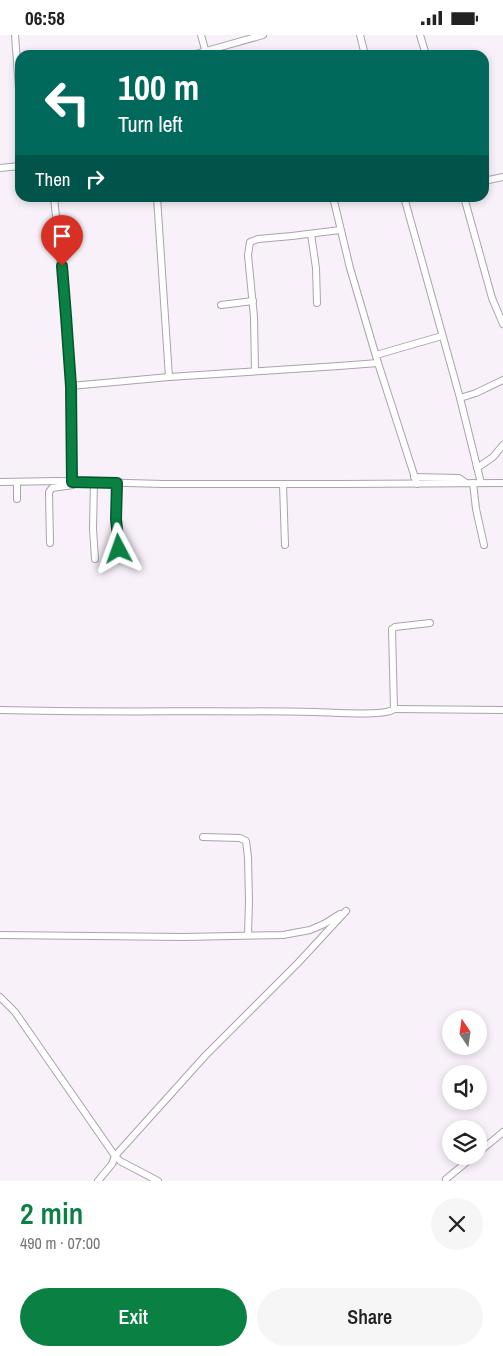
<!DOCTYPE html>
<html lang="en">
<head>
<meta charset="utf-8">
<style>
	:root { --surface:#fff; --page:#f6f6f6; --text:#222; --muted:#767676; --accent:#0b8043 }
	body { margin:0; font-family:"Archivo Narrow",sans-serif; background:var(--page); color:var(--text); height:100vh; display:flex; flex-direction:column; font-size:19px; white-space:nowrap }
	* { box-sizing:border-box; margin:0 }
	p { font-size:16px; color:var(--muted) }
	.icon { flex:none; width:28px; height:28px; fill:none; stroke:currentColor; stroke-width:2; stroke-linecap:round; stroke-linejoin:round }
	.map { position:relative; height:1146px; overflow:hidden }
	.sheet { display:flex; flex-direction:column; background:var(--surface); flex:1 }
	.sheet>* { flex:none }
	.hud { position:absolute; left:15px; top:15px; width:474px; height:152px; border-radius:15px; box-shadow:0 2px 8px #0003; background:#00695c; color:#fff; overflow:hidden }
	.needle { width:32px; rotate:347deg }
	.buttons { position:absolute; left:442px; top:975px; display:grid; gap:10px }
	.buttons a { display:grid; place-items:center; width:45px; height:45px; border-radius:50%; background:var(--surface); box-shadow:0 2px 8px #0003; font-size:25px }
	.pin { position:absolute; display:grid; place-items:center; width:42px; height:42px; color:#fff; margin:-51px -21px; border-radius:50% 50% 50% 0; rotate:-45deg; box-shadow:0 0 5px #0007 }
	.pin .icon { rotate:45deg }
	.me { position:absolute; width:55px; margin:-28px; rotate:356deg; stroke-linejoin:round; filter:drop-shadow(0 0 4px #0008) }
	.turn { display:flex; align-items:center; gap:18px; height:105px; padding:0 20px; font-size:22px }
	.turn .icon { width:65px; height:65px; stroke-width:2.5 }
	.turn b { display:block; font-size:35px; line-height:42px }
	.then { display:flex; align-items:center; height:48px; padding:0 20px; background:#0003; gap:10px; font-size:19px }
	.round { display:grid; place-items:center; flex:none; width:52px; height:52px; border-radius:26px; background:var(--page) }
	.overview { display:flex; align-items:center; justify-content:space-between; height:85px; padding:0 20px }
	h1 { font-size:30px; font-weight:600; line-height:38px; color:var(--accent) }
	.primary-button { display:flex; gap:10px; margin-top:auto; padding:10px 20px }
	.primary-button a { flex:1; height:58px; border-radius:30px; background:var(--accent); color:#fff; font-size:20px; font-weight:600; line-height:58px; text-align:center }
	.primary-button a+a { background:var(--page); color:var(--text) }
	.status { display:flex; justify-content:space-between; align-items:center; height:35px; padding:0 25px; background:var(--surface); direction:ltr }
	.status svg { height:14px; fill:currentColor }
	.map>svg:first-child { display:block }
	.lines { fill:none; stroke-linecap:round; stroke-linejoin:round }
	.minor-casing { stroke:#aaa3ac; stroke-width:8 }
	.minor { stroke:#fff; stroke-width:6 }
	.route-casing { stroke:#07532c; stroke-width:12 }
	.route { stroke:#0b8043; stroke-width:9 }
</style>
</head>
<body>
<div class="status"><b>06:58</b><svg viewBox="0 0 49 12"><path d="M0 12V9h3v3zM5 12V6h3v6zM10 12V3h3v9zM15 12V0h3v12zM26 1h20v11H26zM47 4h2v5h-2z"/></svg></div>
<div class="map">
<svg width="503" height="1146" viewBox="0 0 503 1146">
	<rect width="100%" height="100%" fill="#f8f1fa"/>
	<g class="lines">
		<g class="minor-casing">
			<g id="minor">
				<path d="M15,0L20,67"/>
				<path d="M201,0L206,18"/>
				<path d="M360,0L365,20"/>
				<path d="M420,0L426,20"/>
				<path d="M192,20L263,0"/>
				<path d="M0,133L20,131"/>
				<path d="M484,146L503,142"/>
				<path d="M54,162L66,281L71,351L72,447"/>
				<path d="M157,162L169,342"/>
				<path d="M333,162L350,233L378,328L417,449"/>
				<path d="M404,162L460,363L481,448"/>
				<path d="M464,162L492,263L503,289"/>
				<path d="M311,199L316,233L317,268"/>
				<path d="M221,270L253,266"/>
				<path d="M376,320L442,301"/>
				<path d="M255,336L254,282L248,220L250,207L258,204L292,201L340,195"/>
				<path d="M71,351L169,342L339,331L378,328"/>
				<path d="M460,363L476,358L503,345"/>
				<path d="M477,433L493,422L503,410"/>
				<path d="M414,442L459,443L466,448"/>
				<path d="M0,447L58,446L163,449H341L503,448"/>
				<path d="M94,447L93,494L95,524"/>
				<path d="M117,448L116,484L118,513L120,517L134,526"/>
				<path d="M473,448L476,474L484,510"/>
				<path d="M283,449L285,510"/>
				<path d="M17,464V447"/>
				<path d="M50,508L49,457L52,453L73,450L75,447"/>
				<path d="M394,674L503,675"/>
				<path d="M0,675C105,678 210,675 315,677C329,677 385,682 394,674L392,594L395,592L430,588"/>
				<path d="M203,802L240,803L246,806L248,822L249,866L248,900"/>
				<path d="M0,900L184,902L283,900L310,895L324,889L340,879"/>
				<path d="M0,962L15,977L115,1121L120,1126L158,1146"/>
				<path d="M479,1117L503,1097"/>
				<path d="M446,1144L474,1121"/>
				<path d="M98,1146L112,1129L115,1121L205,1021L298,928L346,876"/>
			</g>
		</g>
		<use href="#minor" class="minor"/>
	</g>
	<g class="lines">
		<g class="route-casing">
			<path id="route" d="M62,231L66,281L71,351L72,447L117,448L116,484L119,514"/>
		</g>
		<use href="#route" class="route"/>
	</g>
</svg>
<div class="buttons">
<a><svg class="needle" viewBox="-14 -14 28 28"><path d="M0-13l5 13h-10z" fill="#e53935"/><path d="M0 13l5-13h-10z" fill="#767676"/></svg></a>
<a><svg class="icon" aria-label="sound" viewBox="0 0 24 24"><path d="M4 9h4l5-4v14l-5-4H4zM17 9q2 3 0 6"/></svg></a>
<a><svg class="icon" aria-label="layers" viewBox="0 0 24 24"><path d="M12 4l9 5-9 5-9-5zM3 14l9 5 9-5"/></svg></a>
</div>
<div class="pin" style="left:62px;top:231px;background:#d93025"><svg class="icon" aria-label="arrive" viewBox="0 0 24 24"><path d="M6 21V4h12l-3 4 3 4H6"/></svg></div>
<svg class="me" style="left:119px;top:514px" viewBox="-20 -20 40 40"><path d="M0-17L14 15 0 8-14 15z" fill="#0b8043" stroke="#fff" stroke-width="4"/></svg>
<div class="hud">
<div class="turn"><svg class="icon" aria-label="left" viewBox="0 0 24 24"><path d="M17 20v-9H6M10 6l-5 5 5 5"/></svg><div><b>100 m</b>Turn left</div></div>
<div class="then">Then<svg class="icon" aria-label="right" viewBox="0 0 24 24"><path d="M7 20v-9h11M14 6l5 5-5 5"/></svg></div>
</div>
</div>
<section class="sheet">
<div class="overview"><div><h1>2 min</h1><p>490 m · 07:00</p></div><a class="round"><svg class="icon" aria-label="close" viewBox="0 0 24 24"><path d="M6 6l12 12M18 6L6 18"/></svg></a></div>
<div class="primary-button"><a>Exit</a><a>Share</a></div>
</section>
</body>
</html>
